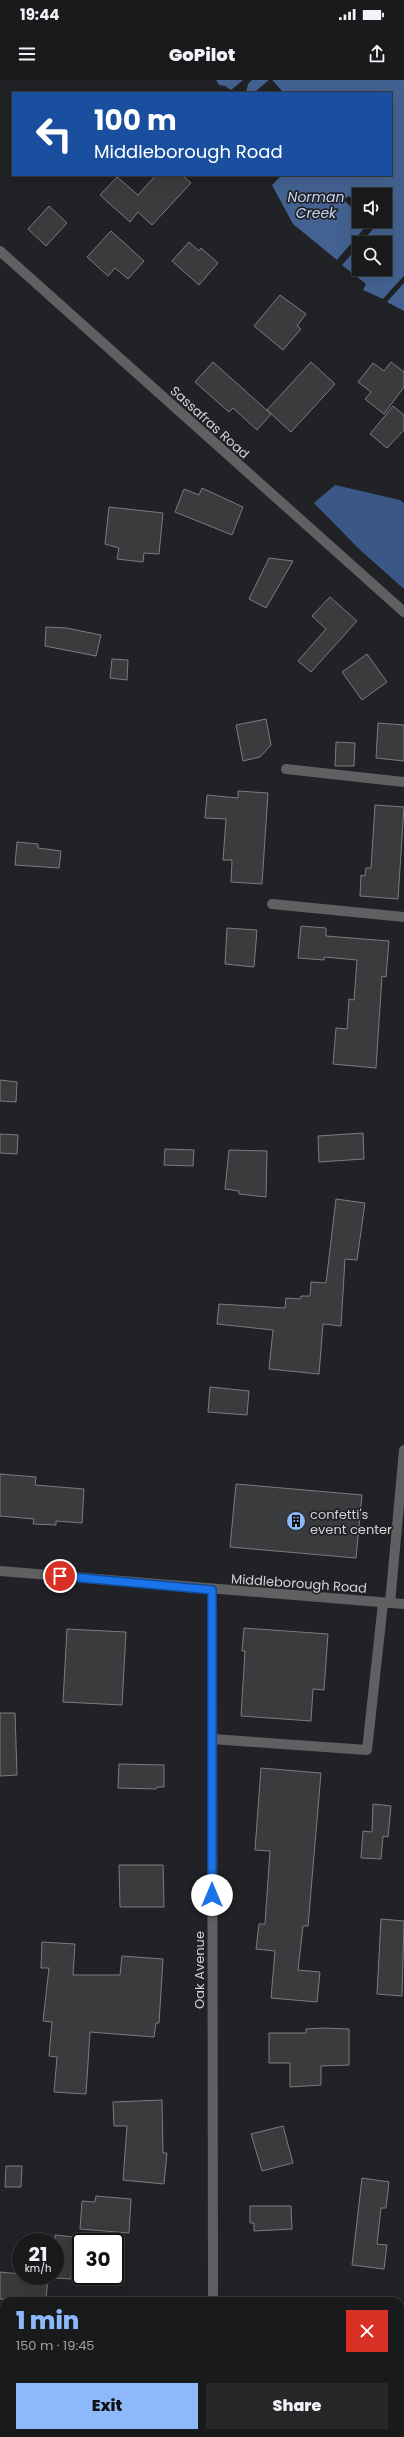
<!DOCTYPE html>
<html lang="en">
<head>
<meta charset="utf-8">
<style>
	:root { --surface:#191a1c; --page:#262729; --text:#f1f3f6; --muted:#9fa1a3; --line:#37383b; --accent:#8db9fc }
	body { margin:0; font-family:Poppins,sans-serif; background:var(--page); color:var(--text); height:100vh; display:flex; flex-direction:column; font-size:15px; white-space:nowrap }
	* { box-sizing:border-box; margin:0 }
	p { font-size:13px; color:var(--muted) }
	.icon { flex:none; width:22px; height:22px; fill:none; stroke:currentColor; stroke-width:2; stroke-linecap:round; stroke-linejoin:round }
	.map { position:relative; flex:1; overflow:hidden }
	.sheet { position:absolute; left:0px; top:2217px; width:404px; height:140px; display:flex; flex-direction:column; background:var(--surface); border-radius:12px 12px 0 0; box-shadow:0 4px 16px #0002,0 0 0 1px var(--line) }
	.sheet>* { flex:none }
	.guide { position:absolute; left:12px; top:12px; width:380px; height:84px; border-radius:0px; box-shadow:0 4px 16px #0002,0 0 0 1px var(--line); background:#1a4fa0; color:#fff; overflow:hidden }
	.fabs { position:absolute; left:352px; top:108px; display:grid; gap:8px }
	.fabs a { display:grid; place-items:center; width:40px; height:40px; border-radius:0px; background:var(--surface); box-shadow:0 4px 16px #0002,0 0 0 1px var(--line); font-size:20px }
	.speed { position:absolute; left:12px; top:2153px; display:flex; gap:8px; font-size:20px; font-weight:700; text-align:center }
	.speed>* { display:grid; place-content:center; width:52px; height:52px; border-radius:50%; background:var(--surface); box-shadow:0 4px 16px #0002,0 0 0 1px var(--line); line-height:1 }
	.speed small { font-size:10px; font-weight:400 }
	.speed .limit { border:2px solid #111; border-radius:6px; background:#fff; color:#111 }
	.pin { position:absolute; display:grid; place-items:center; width:34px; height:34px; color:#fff; margin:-17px; border:2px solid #fff; border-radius:50%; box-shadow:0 1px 4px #0007 }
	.me { position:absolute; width:44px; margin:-22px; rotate:0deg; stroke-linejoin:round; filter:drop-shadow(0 0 3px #0008) }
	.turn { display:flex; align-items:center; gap:14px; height:84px; padding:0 16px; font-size:18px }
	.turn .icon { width:52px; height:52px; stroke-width:2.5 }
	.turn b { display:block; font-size:28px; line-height:34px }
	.round { display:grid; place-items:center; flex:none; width:42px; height:42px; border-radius:0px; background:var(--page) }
	.summary { display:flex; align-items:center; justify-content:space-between; height:68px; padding:0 16px }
	h1 { font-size:24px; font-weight:800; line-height:30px; color:var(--accent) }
	.cta { display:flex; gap:8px; margin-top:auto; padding:8px 16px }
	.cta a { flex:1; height:46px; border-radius:0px; background:var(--accent); color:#111; font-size:16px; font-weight:800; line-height:46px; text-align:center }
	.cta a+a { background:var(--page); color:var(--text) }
	.status { display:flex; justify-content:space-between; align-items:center; height:28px; padding:0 20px; background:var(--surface); direction:ltr }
	.status svg { height:11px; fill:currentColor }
	header { display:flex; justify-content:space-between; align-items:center; height:52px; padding:0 16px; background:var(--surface); font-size:18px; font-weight:800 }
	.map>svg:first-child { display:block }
	.forest { fill:#3a5785 }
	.water { fill:#446291 }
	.pier { fill:#212225 }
	.building { fill:#393b3d; stroke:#7a7c7f }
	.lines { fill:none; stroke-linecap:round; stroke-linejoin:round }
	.service { stroke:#5f6062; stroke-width:10 }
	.minor { stroke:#5f6062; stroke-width:10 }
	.route-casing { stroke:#114b97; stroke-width:10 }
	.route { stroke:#1a73e8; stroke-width:7 }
	.labels { text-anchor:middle; stroke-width:3.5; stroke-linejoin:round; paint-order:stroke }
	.street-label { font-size:13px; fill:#d2d3d5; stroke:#212225 }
	.poi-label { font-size:13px; fill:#d2d3d5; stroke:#212225; text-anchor:start }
	.water-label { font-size:14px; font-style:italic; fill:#c4d7f4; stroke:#212225 }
</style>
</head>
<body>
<div class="status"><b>19:44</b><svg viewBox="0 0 49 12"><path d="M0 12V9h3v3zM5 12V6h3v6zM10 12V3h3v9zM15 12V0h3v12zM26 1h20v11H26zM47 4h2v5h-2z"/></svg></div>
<header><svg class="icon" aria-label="menu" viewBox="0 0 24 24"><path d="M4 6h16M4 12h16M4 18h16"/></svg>GoPilot<svg class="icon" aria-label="share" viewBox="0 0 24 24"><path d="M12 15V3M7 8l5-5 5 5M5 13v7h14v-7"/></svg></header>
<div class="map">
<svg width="404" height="2357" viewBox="0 0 404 2357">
	<rect width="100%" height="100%" fill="#212225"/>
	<path class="forest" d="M335,405L400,420L404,423V509L359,469L314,423Z"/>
	<g class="water">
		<path d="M216,0H243L231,10L225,6L219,5Z"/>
		<path d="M252,0H269L254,13H246L248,4Z"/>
		<path d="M272,0H404V196L383,219L363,210L366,204L342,185L359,165V189H385V163H361L378,143L377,141H385V115H359V125L349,116L344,120L359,134V141L369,143L337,180L293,144L272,105L282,95H391V13H280L282,11Z"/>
		<path d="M404,203V231L387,222Z"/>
		<path d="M404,2238V2310L400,2318V2240Z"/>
		<path d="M129,2353H228L230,2357H132Z"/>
		<path d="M301,2353H385L384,2357H303Z"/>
	</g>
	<g class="pier">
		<path d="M269,0H272L282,12L278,13L271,2L257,13H254Z"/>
		<path d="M349,116L359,125V127L349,118L347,120L359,131V134L344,120Z"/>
		<path d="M367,141H370V144L339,182L337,180L369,143Z"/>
		<path d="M375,141L378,142L342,185L341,184Z"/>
		<path d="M404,196V199L385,220L383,219Z"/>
	</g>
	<g class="building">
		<path d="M156,95H182L191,103L152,145L138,132L130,142L100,115L117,97L138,115Z"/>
		<path d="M49,126L67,143L46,166L28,149Z"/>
		<path d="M111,151L144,181L128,199L115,188L108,196L87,177Z"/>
		<path d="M189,162L199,171L201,168L218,183L199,205L172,181Z"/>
		<path d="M280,215L306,234L297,246L301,249L283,270L254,246Z"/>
		<path d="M213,282L271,334L257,350L233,328L229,332L195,302Z"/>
		<path d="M311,282L335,304L291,352L267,330Z"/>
		<path d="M391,282L404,292V307L384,334L365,319L371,312L358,302L373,283L384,291Z"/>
		<path d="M393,326L404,335V350L387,368L370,354Z"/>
		<path d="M202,408L243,427L232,455L175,432L184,409L199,415Z"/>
		<path d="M109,427L163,433L159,474L144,473L143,482L117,479L119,468L105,464Z"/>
		<path d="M269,478L293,481L266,528L249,519Z"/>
		<path d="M330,517L357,541L311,592L298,581L326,549L312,536Z"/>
		<path d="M46,547L66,548L101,555L96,576L45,566Z"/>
		<path d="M367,574L387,602L362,620L342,592Z"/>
		<path d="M112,579L128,580L127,600L110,598Z"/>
		<path d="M266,639L271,665L260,677L243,681L236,645Z"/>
		<path d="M378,643L404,645V681L376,678Z"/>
		<path d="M336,662L355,663L354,686H335Z"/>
		<path d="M238,711L268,713L262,804L231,802L232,780H223L226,739L205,738L207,715L238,718Z"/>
		<path d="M375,725L404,727L398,819L360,816L361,795L365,796L366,788H371Z"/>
		<path d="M17,762L38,764V768L61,771L59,788L15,785Z"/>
		<path d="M301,846L326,848V856L389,861L386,897L382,896L376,988L333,984L336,948L347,949L349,919L354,920L357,880L324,877V880L298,878Z"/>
		<path d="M227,848L257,850L254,887L225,884Z"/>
		<path d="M0,1000L17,1002L16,1022L0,1021Z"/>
		<path d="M363,1053L364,1079L319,1082L318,1056Z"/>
		<path d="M0,1054L18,1055L17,1074L0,1073Z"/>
		<path d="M165,1069L194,1070L193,1086L164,1085Z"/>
		<path d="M229,1070L267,1071L266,1117L239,1114V1111L225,1109Z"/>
		<path d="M336,1119L365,1123L357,1180L345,1179L341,1246L323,1244L319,1294L269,1289L273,1250L217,1244L219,1224L285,1228L286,1218L300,1219L301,1216H310L311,1202L326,1203Z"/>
		<path d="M210,1307L249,1311L247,1335L208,1332Z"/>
		<path d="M0,1394L36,1397L35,1405L84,1409L82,1443L56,1441V1445L33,1444L34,1439L0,1436Z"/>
		<path d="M236,1404L362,1415L356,1478L230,1467Z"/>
		<path d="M244,1548L328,1554L324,1610L313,1609L311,1641L241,1636L245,1571H242Z"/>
		<path d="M67,1549L126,1552L122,1625L63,1622Z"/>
		<path d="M0,1633H15L17,1695L0,1696Z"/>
		<path d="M119,1684L164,1685V1707H157L156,1709L118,1708Z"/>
		<path d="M261,1688L321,1693L308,1846H303L298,1890L320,1892L317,1922L271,1918L275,1871L256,1869L259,1844H265L270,1771L255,1770Z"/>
		<path d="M373,1724L391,1726L388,1757L383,1756L381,1779L361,1778L363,1751L372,1752Z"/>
		<path d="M119,1785H163L164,1827H120Z"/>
		<path d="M381,1839L404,1841L402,1916L377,1914Z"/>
		<path d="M42,1862L75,1864L73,1895H120L122,1876L163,1879L159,1943H156L154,1957L90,1952L86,2014L54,2012L57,1977L49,1976L52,1942L43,1941L49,1888H41Z"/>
		<path d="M324,1948L349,1949V1985L321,1986V2005L290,2007V1983H269V1953H306V1949Z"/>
		<path d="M162,2020L163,2073H167L164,2104L123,2100L127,2046H114L113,2022Z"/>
		<path d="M283,2046L293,2083L262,2091L251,2054Z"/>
		<path d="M6,2086H22L21,2107H5Z"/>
		<path d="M362,2098L389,2102L386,2128H381L377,2164L387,2165L384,2189L352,2185Z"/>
		<path d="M96,2116L131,2119L129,2153L80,2149L82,2121L95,2122Z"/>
		<path d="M250,2126H291L292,2149L254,2151V2143H250Z"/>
		<path d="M55,2155L74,2157L71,2199L55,2198Z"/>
		<path d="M0,2192L21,2194V2196H48L46,2221L0,2219Z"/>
	</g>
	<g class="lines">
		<g class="service">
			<path d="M286,689L404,702"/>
			<path d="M272,824L404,837"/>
			<path d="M212,1659L367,1670L383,1523"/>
			<path d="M0,2268H4"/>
		</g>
		<g class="minor">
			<path d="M0,171L404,532"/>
			<path d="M0,1491L404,1524"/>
			<path d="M212,1510L213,2221"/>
			<path d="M390,1523L404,1370"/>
		</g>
	</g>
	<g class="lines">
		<g class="route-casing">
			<path id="route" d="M60,1496L212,1510V1815"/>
		</g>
		<use href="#route" class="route"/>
	</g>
	<defs>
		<g id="building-disc" transform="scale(1)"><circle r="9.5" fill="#8db9fc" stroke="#212225"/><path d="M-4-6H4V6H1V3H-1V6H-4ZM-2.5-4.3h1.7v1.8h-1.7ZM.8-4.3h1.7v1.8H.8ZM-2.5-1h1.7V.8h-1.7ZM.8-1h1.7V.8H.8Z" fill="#111"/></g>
	</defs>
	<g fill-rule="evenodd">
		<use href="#building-disc" x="296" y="1441"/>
	</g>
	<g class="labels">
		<g class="street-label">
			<text transform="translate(210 342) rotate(42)" y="5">Sassafras Road</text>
			<text transform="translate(299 1503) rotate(4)" y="5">Middleborough Road</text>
			<text transform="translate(199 1890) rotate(-90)" y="5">Oak Avenue</text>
		</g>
		<g class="poi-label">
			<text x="310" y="1439">confetti's<tspan x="310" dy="15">event center</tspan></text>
		</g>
		<g class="water-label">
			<text x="316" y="122">Norman<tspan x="316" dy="16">Creek</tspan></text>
		</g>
	</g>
</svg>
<div class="fabs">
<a><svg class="icon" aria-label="sound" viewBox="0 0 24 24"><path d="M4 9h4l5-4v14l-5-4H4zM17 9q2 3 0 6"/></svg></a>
<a><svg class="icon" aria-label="search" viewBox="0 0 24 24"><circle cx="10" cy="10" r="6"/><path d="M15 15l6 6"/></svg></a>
</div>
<div class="speed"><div>21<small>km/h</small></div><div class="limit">30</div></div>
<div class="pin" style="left:60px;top:1496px;background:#d93025"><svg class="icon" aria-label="arrive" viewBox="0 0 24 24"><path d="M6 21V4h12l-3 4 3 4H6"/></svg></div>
<svg class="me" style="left:212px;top:1815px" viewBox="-20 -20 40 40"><circle r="19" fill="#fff"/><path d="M0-13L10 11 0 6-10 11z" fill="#1a73e8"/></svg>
<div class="guide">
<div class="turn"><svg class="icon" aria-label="left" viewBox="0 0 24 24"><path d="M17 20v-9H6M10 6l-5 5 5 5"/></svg><div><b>100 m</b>Middleborough Road</div></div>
</div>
<section class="sheet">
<div class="summary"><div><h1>1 min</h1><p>150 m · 19:45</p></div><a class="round" style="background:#d93025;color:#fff"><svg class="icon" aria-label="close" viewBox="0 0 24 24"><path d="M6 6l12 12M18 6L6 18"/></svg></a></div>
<div class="cta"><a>Exit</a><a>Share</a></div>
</section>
</div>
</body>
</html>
